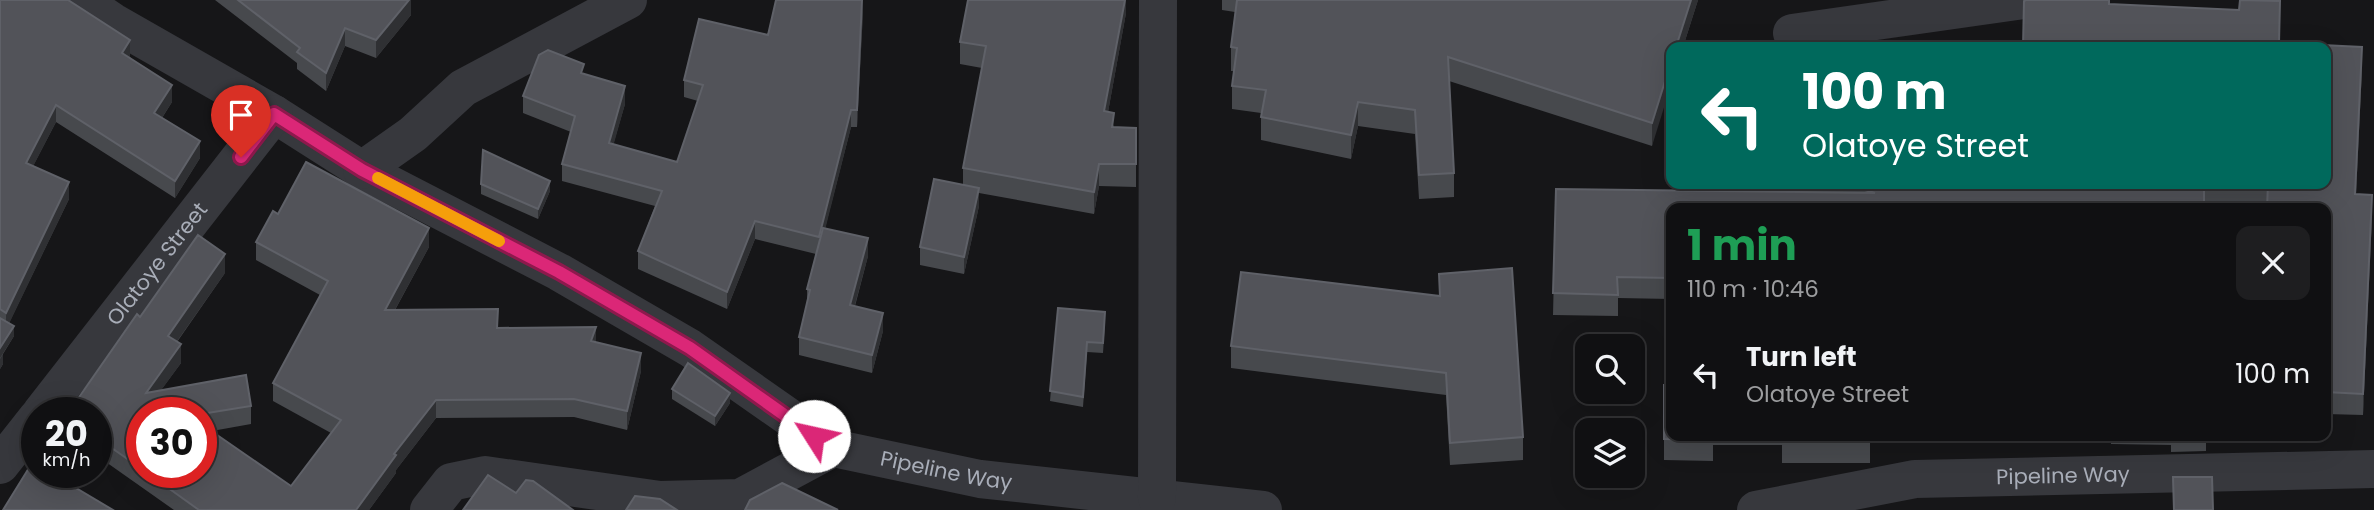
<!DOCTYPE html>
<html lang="en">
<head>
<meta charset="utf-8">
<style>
	:root { --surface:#101012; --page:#1e1e20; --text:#f1f3f6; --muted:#9c9d9f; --line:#303032 }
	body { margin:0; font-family:Poppins,sans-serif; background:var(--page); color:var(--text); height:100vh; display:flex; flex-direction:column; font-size:26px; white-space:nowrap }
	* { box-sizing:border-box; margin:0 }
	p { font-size:23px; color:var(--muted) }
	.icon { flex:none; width:38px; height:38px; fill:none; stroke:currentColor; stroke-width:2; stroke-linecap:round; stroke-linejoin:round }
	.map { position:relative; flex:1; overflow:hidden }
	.drawer { position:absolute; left:1666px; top:203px; width:665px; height:238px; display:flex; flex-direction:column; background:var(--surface); border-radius:14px; box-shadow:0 7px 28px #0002,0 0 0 2px var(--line) }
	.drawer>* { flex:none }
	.guide { position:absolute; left:1666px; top:42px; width:665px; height:147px; border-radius:14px; box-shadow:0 7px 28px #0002,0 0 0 2px var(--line); background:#00695c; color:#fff; overflow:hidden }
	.tools { position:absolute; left:1575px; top:334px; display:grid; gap:14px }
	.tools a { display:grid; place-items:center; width:70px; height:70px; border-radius:14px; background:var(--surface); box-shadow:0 7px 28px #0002,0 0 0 2px var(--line); font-size:35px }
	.speed { position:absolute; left:21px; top:397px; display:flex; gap:14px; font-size:35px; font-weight:700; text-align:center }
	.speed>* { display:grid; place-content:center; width:91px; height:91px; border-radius:50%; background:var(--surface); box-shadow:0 7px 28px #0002,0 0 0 2px var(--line); line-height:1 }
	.speed small { font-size:18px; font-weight:400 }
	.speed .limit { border:10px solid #d22; background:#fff; color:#111 }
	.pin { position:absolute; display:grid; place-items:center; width:60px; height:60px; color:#fff; margin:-72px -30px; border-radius:50% 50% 50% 0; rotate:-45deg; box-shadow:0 0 7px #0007 }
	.pin .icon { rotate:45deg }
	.me { position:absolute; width:77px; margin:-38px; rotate:305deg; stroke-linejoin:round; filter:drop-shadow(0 0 5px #0008) }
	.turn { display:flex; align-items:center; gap:24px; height:147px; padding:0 21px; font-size:32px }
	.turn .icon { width:91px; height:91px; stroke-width:2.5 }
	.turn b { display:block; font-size:49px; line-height:60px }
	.round { display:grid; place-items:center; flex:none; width:74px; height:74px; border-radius:14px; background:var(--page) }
	.head { display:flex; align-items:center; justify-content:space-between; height:119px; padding:0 21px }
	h1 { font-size:42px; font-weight:700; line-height:52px; color:#1e9e55 }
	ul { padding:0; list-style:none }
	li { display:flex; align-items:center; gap:21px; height:105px; padding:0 21px }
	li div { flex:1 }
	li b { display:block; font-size:26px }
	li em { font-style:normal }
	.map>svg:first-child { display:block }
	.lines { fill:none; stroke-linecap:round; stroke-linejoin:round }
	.minor { stroke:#37383d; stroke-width:38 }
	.wall { fill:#47494d; fill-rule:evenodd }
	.shaded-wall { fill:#2f3033 }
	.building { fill:#525359; stroke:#5f6168; stroke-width:2 }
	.route-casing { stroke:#8e194d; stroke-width:18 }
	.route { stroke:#db2777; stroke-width:12 }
	.slow { stroke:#f59e0b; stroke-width:12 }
	.labels { text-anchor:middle; stroke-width:7; stroke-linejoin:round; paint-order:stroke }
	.street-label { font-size:21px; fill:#a8adb8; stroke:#111113 }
</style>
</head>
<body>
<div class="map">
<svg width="2374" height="510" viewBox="0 0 2374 510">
	<rect width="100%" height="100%" fill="#161618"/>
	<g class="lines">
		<g class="minor">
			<path id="s1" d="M81,0L113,22L274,114L362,170L559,272L690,348L833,448L980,479L1263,510"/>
			<path d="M1792,33L2024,0"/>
			<path d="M362,170L413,134L463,88L628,0"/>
			<path id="s2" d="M41,413L274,114"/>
			<path d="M0,465L37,418"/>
			<path d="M1157,498L1158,0"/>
			<path d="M429,510L451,482L485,475L660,500L740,498L833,448"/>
			<path id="s3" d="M1756,510L1915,479L2374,469"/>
		</g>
	</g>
	<g class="wall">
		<path d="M0,0L130,57L172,102L162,118L200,158L175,198L56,122L33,166L69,199L9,323L14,336L3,354V364L0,369Z"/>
		<path d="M215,0H411V15L376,58L345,46L326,91L297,69V63Z"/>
		<path d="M1126,0V13L1108,112L1114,127L1136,128V187L1099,186L1094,214L979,193V206L964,274L920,265V247L963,185V168L982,68L960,64V42Z"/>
		<path d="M1222,0H1698L1683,47H1671L1652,146L1449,81L1454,173V197L1419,199L1415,134L1358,126L1351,159L1261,140V113L1232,109V86L1234,71H1231V47L1235,12L1222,10Z"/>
		<path d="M2026,0H2109V5L2239,10L2240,0L2280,1L2279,44L2362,47V69L2356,194L2372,195V216L2363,415L2326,414V208H2267V204L2204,202V208H1671V299L1618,298V316L1553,315L1556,189L1802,192L1775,184H2326V47H2023L2024,1Z"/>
		<path d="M863,12L857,127H851L825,228L868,256L855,306L883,331L872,373L799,355V337L807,304V289L816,254L755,239L727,309L638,269V251L655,206L562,181V164L571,132L523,113V96L584,74L625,104L613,145L677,162L698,101L684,97V80L768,35Z"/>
		<path d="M481,184L550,191L538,219L481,194Z"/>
		<path d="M278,214L429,247L395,310L498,328L596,342L641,371L627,430L574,417L436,418L396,470V473L369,510H174L96,455V413L140,317L225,273L177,342L181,363L161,390L251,406V424L212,431L291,486L331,433L273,401V383L320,295L256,260V242ZM142,413H201V472H142Z"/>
		<path d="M1439,274L1523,437V460L1450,465L1446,395L1231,368V346L1439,296Z"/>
		<path d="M1058,308L1105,322L1103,353L1087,352L1083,407L1050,401Z"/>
		<path d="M1664,385L1671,436H1870V463H1782V445H1713V461L1664,460Z"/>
		<path d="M672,389L730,403L715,426L672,399Z"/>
		<path d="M2111,436H2206V451L2171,452V445L2111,444Z"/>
	</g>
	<g class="shaded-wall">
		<path d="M409,0H411V15L376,58V40Z"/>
		<path d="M862,0L863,12L857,127V110Z"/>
		<path d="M1125,0H1126V13L1104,134V111Z"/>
		<path d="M1691,0H1698L1683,47H1676Z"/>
		<path d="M345,28V46L326,91V73Z"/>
		<path d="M130,40V57L122,70V53Z"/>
		<path d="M2362,47V69L2355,215V194Z"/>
		<path d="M1671,62V85L1652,146V123Z"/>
		<path d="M172,85V102L154,130V113Z"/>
		<path d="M625,86V104L609,161V143Z"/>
		<path d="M1358,102V126L1351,159V135Z"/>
		<path d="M56,105V122L26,180V163Z"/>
		<path d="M851,110V127L819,254V237Z"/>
		<path d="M200,141V158L175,198V181Z"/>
		<path d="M1099,164V186L1094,214V192Z"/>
		<path d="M550,181V191L538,219V209Z"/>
		<path d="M69,182V199L6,330V313Z"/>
		<path d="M979,188V206L964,274V257Z"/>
		<path d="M2372,195V216L2363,415V394Z"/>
		<path d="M755,221V239L727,309V292Z"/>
		<path d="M429,228V247L385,328V310Z"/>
		<path d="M868,238V256L850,323V305Z"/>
		<path d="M225,254V273L168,354V336Z"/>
		<path d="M883,313V331L872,373V355Z"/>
		<path d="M14,326V336L0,358V348Z"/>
		<path d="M596,327V345L591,341Z"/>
		<path d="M181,344V363L146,411V393Z"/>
		<path d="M641,353V371L627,430V411Z"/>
		<path d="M3,354V364L0,369V359Z"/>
		<path d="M730,393V403L715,426V416Z"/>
		<path d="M436,400V418L396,470V473L369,510H356L394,454Z"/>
	</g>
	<g class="building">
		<path d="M0,0H68L130,40L122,53L172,85L154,113L200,141L175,181L56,105L26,163L69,182L6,313L0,309Z"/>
		<path d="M238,0H409L376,40L345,28L326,73L297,52L300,48Z"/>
		<path d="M776,0H862L857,110H851L819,237L755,221L727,292L638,251L662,191L562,164L575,116L523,96L539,55L548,50L584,64L581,73L625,86L609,143L677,162L703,85L684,80L699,19L768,35Z"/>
		<path d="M968,0H1125L1104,111L1114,113L1112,127L1136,128V164H1099L1094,192L963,168L986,46L960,42Z"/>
		<path d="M1237,0H1691L1676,47H1671V62L1652,123L1448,57L1454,173L1419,175L1415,110L1358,102L1351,135L1261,117L1266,90L1232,86L1237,48L1231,47Z"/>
		<path d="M2026,0H2109V4L2239,10L2240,0L2280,1L2279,43L2362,47L2355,194L2372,195L2363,394L2326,392V208H2267L2268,184H2326V47H2023L2024,1Z"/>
		<path d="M1906,42L1950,43V47H1906Z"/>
		<path d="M1807,43L1900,47H1807Z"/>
		<path d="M483,150L550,181L538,209L481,184Z"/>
		<path d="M306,162L429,228L385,310L498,309L497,328L596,327L591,341L641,353L627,411L574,399L436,400L394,454L396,455L356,510H199L146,472H201V424L291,486L341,420L273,383L328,281L256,242L273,211L278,214Z"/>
		<path d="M934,179L979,188L964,257L920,247Z"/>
		<path d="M1845,184H2204V208H1671V278L1617,277L1618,295L1553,293L1556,189L1875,193Z"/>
		<path d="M823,228L868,238L850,305L883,313L872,355L799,337L810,290L807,289Z"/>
		<path d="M198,235L225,254L168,336L181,344L146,393L246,375L251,406L201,414V413H142V469L96,437V413H68L137,314L140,317Z"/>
		<path d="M1512,268L1523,437L1450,443L1446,373L1231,346L1241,272L1440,296L1439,274Z"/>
		<path d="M1058,308L1105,312L1103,343L1087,342L1083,397L1050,391Z"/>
		<path d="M0,318L14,326L0,348Z"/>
		<path d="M688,363L730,393L715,416L672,389Z"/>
		<path d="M1664,385H1671V436H1713V440L1664,439Z"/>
		<rect x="1782" y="436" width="88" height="6"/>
		<path d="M32,463L37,466V472H49L113,510H3Z"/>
		<path d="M488,475L516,493L526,480L533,481L573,510H463Z"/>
		<path d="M2173,477H2212L2213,510H2174Z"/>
		<path d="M782,483L838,510H745L750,500Z"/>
		<path d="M635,496L660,499L677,510H626Z"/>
	</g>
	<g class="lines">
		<g class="route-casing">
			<path id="route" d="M241,157L274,114L362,170L559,272L690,348L814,436"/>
		</g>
		<use href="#route" class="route"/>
		<path class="slow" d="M378,178L499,241"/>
	</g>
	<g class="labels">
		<g class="street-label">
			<text dy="7" stroke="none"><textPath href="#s2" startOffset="189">Olatoye Street</textPath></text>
			<text dy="7" stroke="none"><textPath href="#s1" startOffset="992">Pipeline Way</textPath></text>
			<text dy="7" stroke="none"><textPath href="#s3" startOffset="310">Pipeline Way</textPath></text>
		</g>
	</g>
</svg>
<div class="tools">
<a><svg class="icon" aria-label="search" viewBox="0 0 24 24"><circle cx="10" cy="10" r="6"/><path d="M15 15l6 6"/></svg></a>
<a><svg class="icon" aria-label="layers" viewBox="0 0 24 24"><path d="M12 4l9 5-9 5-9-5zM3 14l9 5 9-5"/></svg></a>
</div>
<div class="speed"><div>20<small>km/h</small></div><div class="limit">30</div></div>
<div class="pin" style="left:241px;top:157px;background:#d93025"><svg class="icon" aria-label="arrive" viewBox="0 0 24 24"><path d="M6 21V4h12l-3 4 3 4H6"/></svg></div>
<svg class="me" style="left:814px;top:436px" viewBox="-20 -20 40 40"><circle r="19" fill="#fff"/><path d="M0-13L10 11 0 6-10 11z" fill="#db2777"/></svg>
<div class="guide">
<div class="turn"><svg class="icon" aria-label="left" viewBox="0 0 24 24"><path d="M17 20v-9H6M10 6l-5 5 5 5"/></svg><div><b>100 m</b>Olatoye Street</div></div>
</div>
<section class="drawer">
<div class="head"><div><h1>1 min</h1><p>110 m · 10:46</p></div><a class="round"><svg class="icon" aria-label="close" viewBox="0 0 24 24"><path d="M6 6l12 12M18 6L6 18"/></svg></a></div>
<ul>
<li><svg class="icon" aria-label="left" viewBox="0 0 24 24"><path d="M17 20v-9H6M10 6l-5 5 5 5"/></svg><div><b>Turn left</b><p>Olatoye Street</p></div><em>100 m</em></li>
</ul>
</section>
</div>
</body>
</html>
